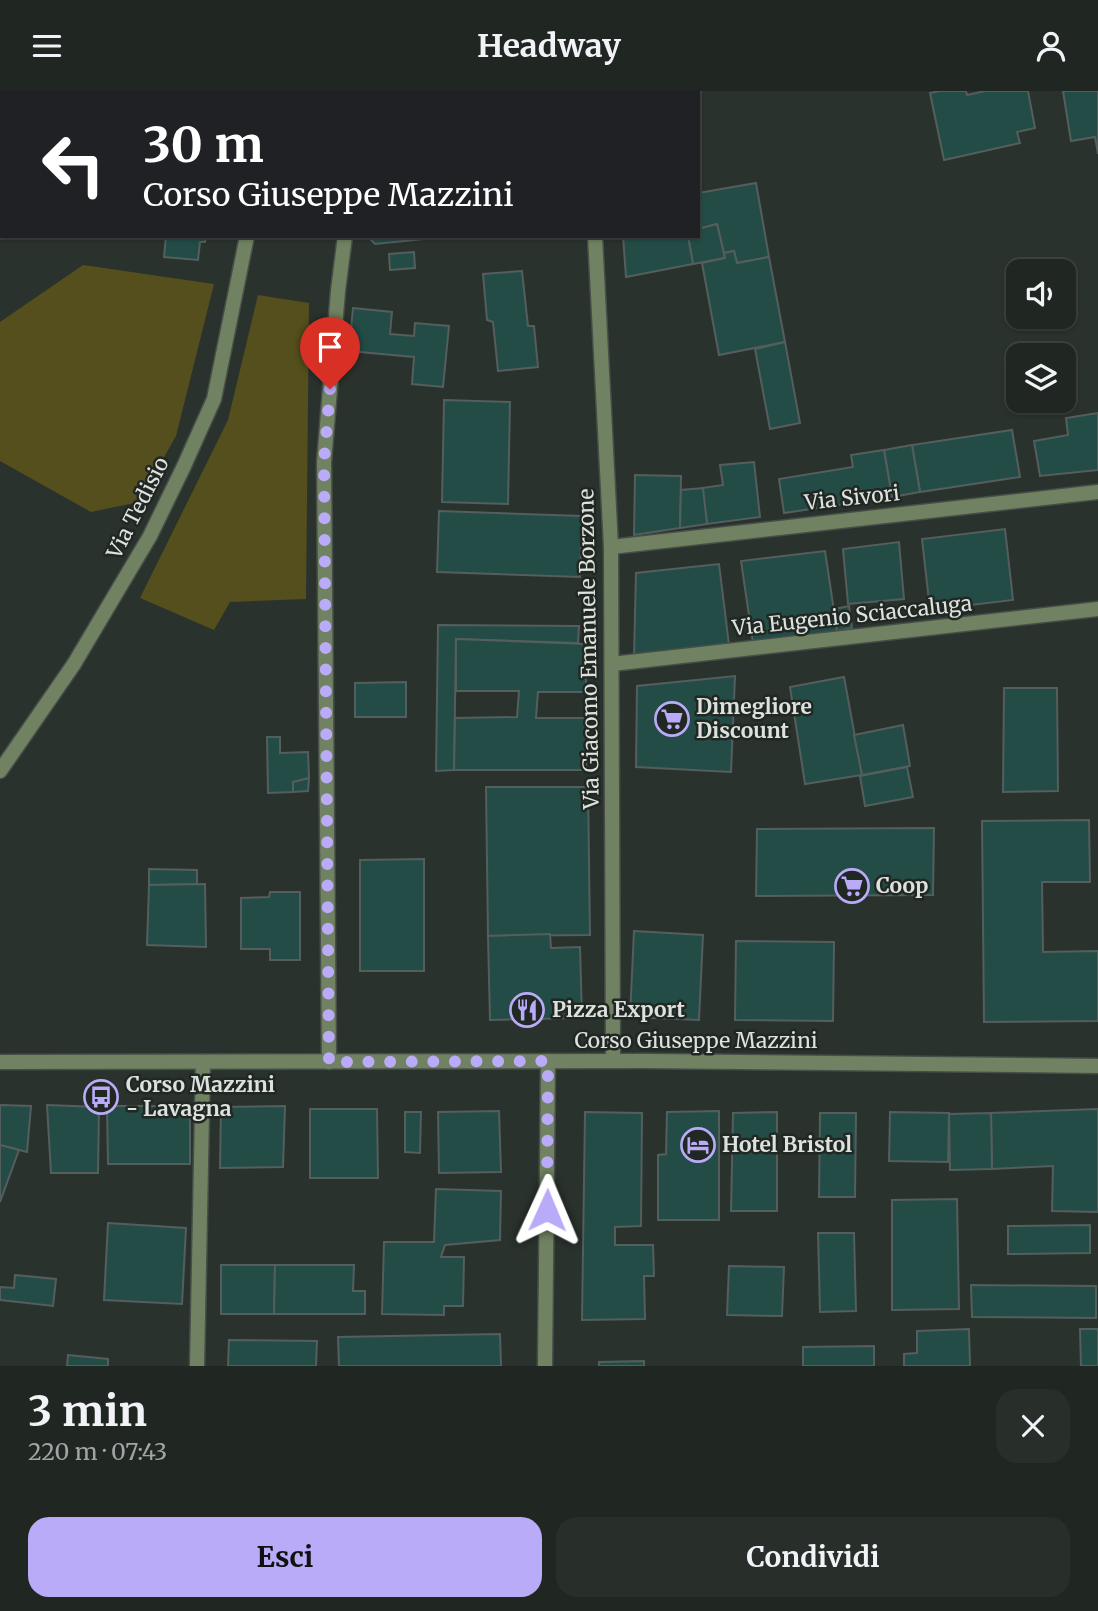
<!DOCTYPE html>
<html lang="it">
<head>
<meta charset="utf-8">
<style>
	:root { --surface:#202622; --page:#282e2a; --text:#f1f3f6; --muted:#a2a5a5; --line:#3d4340; --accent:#b9abf7 }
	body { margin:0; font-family:Merriweather,serif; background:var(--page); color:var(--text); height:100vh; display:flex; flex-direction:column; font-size:26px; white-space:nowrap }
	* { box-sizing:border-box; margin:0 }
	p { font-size:23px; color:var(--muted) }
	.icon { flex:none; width:38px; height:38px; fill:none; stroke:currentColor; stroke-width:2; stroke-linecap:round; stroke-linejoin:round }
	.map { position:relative; height:1275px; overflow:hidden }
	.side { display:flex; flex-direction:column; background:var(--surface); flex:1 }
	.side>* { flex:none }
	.banner { position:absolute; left:0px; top:0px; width:700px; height:147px; box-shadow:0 2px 5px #0004,0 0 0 2px var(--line); background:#202124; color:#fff; overflow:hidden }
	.tools { position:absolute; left:1006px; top:168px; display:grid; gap:14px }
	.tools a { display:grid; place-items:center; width:70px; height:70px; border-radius:14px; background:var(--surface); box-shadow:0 2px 5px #0004,0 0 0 2px var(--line); font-size:35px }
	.pin { position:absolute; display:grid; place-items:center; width:60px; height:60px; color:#fff; margin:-72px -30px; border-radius:50% 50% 50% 0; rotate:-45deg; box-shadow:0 0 7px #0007 }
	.pin .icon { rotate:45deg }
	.me { position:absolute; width:77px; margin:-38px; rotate:1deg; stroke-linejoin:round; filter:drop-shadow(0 0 5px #0008) }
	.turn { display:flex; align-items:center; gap:24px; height:147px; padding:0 28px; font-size:32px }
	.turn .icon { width:91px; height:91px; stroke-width:2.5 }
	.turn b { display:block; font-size:49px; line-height:60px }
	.round { display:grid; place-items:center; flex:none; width:74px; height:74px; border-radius:21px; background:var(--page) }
	.headline { display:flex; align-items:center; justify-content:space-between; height:119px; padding:0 28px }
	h1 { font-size:42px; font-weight:700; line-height:52px }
	.action { display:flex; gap:14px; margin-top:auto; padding:14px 28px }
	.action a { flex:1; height:80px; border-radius:21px; background:var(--accent); color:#111; font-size:28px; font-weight:700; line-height:80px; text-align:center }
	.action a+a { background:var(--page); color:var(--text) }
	header { display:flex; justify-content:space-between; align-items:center; height:91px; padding:0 28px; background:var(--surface); font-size:32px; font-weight:700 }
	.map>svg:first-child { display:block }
	.green { fill:#544f1d }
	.building { fill:#244c47; stroke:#545e5c; stroke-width:2 }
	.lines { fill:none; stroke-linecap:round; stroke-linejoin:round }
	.minor-casing { stroke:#474e49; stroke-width:17 }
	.tertiary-casing { stroke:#474e49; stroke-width:17 }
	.minor { stroke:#708261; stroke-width:14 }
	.tertiary { stroke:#708261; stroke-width:14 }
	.route { stroke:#b9abf7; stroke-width:12; stroke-dasharray:0 21.6 }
	.labels { text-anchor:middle; stroke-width:5; stroke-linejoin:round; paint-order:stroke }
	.street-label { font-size:21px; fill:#dee2df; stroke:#212823 }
	.poi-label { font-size:21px; font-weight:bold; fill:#dee2df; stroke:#212823; text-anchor:start }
</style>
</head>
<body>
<header><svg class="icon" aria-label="menu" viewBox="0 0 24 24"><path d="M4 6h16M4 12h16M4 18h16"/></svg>Headway<svg class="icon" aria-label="person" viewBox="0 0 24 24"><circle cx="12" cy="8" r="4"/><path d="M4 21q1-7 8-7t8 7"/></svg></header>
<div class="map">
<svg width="1098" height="1275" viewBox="0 0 1098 1275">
	<rect width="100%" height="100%" fill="#2a322d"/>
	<g class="green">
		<path d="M83,174L214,193L176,345L139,411L91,421L0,370V231Z"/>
		<path d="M258,204L309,212L306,508L230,511L214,539L140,507L228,329Z"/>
	</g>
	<g class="building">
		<path d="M0,0L3,2L2,45L0,46Z"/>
		<path d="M940,0H966L967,4L985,0H1028L1035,37L1017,41L1020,52L944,69L930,2Z"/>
		<path d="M1063,0H1098V63L1095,46L1071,50Z"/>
		<path d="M756,92L769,166L737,172L734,160L724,162L717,133L698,138V102Z"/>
		<path d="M717,133L725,167L693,173L688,145H698V138Z"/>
		<path d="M166,145H206L205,151H200L198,169L164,166Z"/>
		<path d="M367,145H454L375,153Z"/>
		<path d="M623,145H688L693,173L626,186Z"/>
		<path d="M734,160L737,172L769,166L785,251L719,264L702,172L725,167L724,162Z"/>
		<path d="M414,161L415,177L390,179L389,163Z"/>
		<path d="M522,180L528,235H534L538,276L498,280L493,231L487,229L483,183Z"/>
		<path d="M353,217L392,221L390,243L414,245L415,232L449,235L443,296L412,293L414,266L349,260Z"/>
		<path d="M785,251L800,332L770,338L755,258Z"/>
		<path d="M444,309L510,311L508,413L442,411Z"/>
		<path d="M1098,322V379L1040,385L1034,350L1068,344L1066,327Z"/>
		<path d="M1012,339L1020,386L920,401L912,354Z"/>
		<path d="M912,354L920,401L892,406L884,359Z"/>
		<path d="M884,359L892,406L784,422L779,388L853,376L851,364Z"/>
		<path d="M754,371L760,426L707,433L702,397L723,394L720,374Z"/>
		<path d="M635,384L681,385L680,437L634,444Z"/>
		<path d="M703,397L707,433L680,437L681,399Z"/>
		<path d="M439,420L582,425L580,486L437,481Z"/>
		<path d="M1005,438L1013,509L930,519L922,448Z"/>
		<path d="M899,451L904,508L848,513L843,458Z"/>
		<path d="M825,460L837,540L753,552L741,470Z"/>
		<path d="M719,473L729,554L634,566L636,482Z"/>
		<path d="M849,515L852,537L837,540L834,518Z"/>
		<path d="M438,534L579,535L578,552L456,548L454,679L436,680Z"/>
		<path d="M456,548L586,553V601H538L536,627H588L586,679H454L455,627L517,626L519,600H456Z"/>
		<path d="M735,585L731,681L636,676L637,595Z"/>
		<path d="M844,586L862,684L805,693L790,596Z"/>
		<path d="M406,591V626H355V592Z"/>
		<path d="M1004,597H1057L1058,700L1003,701Z"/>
		<path d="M903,634L910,675L862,684L854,644Z"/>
		<path d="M267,646H280V662L308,661L309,687L293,691V701L268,702Z"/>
		<path d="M907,676L913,706L865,715L860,685Z"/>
		<path d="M309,687L308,700L293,701V691Z"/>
		<path d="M486,696H588L590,844L488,845Z"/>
		<path d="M1089,729L1090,791H1042L1043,861L1098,860V930L984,931L982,730Z"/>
		<path d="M934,737L933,804L756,805L757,738Z"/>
		<path d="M424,768V880H360V769Z"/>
		<path d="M149,778L197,779V793L149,794Z"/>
		<path d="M205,793L206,856L147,854L149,794Z"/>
		<path d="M270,801H300V869H270V858H241V807L269,806Z"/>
		<path d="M634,840L703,844L699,929L630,926Z"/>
		<path d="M550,843L551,857L580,856L582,927L490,929L488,845Z"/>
		<path d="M736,850L834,851L833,930L735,929Z"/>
		<path d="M0,1014L31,1015L27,1061L0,1054Z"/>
		<path d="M47,1014L99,1016L98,1082H51Z"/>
		<path d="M107,1015H190V1073H108Z"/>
		<path d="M285,1015L283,1076L220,1077L221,1016Z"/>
		<path d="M310,1018H377L378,1087H310Z"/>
		<path d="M1098,1018V1121L1052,1120L1053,1075L992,1078L991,1022Z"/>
		<path d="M499,1020L501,1081L439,1082L438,1021Z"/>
		<path d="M719,1020V1129H658V1064L666,1063L667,1021Z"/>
		<path d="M405,1021H421L420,1062L405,1061Z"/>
		<path d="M585,1021L642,1022L641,1135L615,1136V1154H653L654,1185H644L645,1228L582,1229Z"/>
		<path d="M777,1021V1120H731L733,1022Z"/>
		<path d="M890,1021L949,1022L948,1071L889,1070Z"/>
		<path d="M820,1022H856L855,1106H819Z"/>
		<path d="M991,1022L992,1078L950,1079L949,1023Z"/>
		<path d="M0,1054L19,1059L0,1111Z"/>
		<path d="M436,1098L501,1100L500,1149L445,1154L441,1166H464L463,1215H444V1224L382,1223L384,1151H434Z"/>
		<path d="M957,1108L959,1218L892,1219V1109Z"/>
		<path d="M108,1132L186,1137L182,1213L104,1209Z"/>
		<path d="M1090,1134V1162L1008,1163V1135Z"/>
		<path d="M818,1142H854L856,1220L820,1221Z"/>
		<path d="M221,1174H275L274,1223H221Z"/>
		<path d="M275,1174H354L353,1200H365V1223H274Z"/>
		<path d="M729,1175L784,1176L782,1225L727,1224Z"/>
		<path d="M15,1184L56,1188L53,1215L0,1209V1196L14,1197Z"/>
		<path d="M971,1194L1096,1195V1227L972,1226Z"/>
		<path d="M969,1238L970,1275H904V1263L917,1262V1240Z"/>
		<path d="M1080,1238H1098V1275H1081Z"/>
		<path d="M500,1243L501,1275H339L338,1246Z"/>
		<path d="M229,1249L317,1250L316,1275H228Z"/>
		<path d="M874,1255V1275H803V1256Z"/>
		<path d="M68,1264L108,1268V1275H67Z"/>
		<path d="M644,1270V1275H599V1271Z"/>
	</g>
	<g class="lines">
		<g class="minor-casing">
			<g id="minor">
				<path d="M588,0V2"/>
				<path d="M362,2V0"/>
				<path d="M595,145L611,456L613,970"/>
				<path d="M611,456L1098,401"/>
				<path d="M612,573L1098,518"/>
				<path d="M329,971L324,371L338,200L345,145"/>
				<path d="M197,1275L203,971"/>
				<path d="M545,1275L548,970"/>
			</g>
		</g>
		<g class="tertiary-casing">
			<g id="tertiary">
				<path d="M235,0L236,2"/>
				<path d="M0,680L74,573L150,445L184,375L214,308L247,145"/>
				<path d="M0,971L646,970L1098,975"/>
			</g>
		</g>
		<use href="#minor" class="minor"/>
		<use href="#tertiary" class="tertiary"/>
	</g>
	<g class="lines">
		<path class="route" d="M330,298L324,371L329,971L548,970L547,1119"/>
	</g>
	<defs>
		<g id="supermarket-ring" transform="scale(1.75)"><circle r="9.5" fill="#212823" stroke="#b9abf7" stroke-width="1.5"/><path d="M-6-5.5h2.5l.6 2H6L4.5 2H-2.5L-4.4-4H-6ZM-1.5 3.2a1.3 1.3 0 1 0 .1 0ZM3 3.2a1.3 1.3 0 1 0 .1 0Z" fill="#b9abf7"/></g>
		<g id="restaurant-ring" transform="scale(1.75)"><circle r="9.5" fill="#212823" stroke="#b9abf7" stroke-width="1.5"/><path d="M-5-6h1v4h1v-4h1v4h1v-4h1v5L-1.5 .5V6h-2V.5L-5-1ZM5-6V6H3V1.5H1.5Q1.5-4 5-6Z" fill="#b9abf7"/></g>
		<g id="bus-ring" transform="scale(1.75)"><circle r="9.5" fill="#212823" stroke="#b9abf7" stroke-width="1.5"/><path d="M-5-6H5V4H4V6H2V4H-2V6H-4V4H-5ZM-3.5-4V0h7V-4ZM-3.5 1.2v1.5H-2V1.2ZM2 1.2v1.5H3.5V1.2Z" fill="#b9abf7"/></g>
		<g id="hotel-ring" transform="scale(1.75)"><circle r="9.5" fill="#212823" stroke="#b9abf7" stroke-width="1.5"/><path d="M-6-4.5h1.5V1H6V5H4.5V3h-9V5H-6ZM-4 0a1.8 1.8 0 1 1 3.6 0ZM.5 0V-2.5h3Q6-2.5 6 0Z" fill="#b9abf7"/></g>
	</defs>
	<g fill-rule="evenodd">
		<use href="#supermarket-ring" x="672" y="628"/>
		<use href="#supermarket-ring" x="852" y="795"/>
		<use href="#restaurant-ring" x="527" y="919"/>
		<use href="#bus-ring" x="101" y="1006"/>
		<use href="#hotel-ring" x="698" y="1054"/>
	</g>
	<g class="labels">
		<g class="street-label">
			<text transform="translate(852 407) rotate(-6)" y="7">Via Sivori</text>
			<text transform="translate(138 417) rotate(-63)" y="7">Via Tedisio</text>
			<text transform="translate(852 525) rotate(-6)" y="7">Via Eugenio Sciaccaluga</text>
			<text transform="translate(589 558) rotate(-91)" y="7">Via Giacomo Emanuele Borzone</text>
			<text x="696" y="957">Corso Giuseppe Mazzini</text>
		</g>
		<g class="poi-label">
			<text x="696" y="623">Dimegliore<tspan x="696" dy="24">Discount</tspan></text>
			<text x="876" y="802">Coop</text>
			<text x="552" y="926">Pizza Export</text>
			<text x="126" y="1001">Corso Mazzini<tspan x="126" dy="24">- Lavagna</tspan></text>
			<text x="722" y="1061">Hotel Bristol</text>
		</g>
	</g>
</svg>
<div class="tools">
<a><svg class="icon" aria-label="sound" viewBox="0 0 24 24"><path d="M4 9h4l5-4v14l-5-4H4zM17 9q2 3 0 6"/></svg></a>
<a><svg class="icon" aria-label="layers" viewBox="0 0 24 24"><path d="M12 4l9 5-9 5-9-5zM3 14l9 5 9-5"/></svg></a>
</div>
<div class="pin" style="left:330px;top:298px;background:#d93025"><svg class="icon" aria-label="arrive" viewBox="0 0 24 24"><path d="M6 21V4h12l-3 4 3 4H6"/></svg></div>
<svg class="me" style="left:547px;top:1119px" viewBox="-20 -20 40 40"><path d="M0-17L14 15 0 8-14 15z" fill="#b9abf7" stroke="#fff" stroke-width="4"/></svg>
<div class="banner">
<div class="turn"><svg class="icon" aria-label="left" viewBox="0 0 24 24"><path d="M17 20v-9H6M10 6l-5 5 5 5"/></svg><div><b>30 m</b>Corso Giuseppe Mazzini</div></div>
</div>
</div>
<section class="side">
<div class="headline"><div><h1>3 min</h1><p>220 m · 07:43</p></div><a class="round"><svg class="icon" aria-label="close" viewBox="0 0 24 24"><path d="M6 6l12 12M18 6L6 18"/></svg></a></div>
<div class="action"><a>Esci</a><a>Condividi</a></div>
</section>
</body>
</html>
